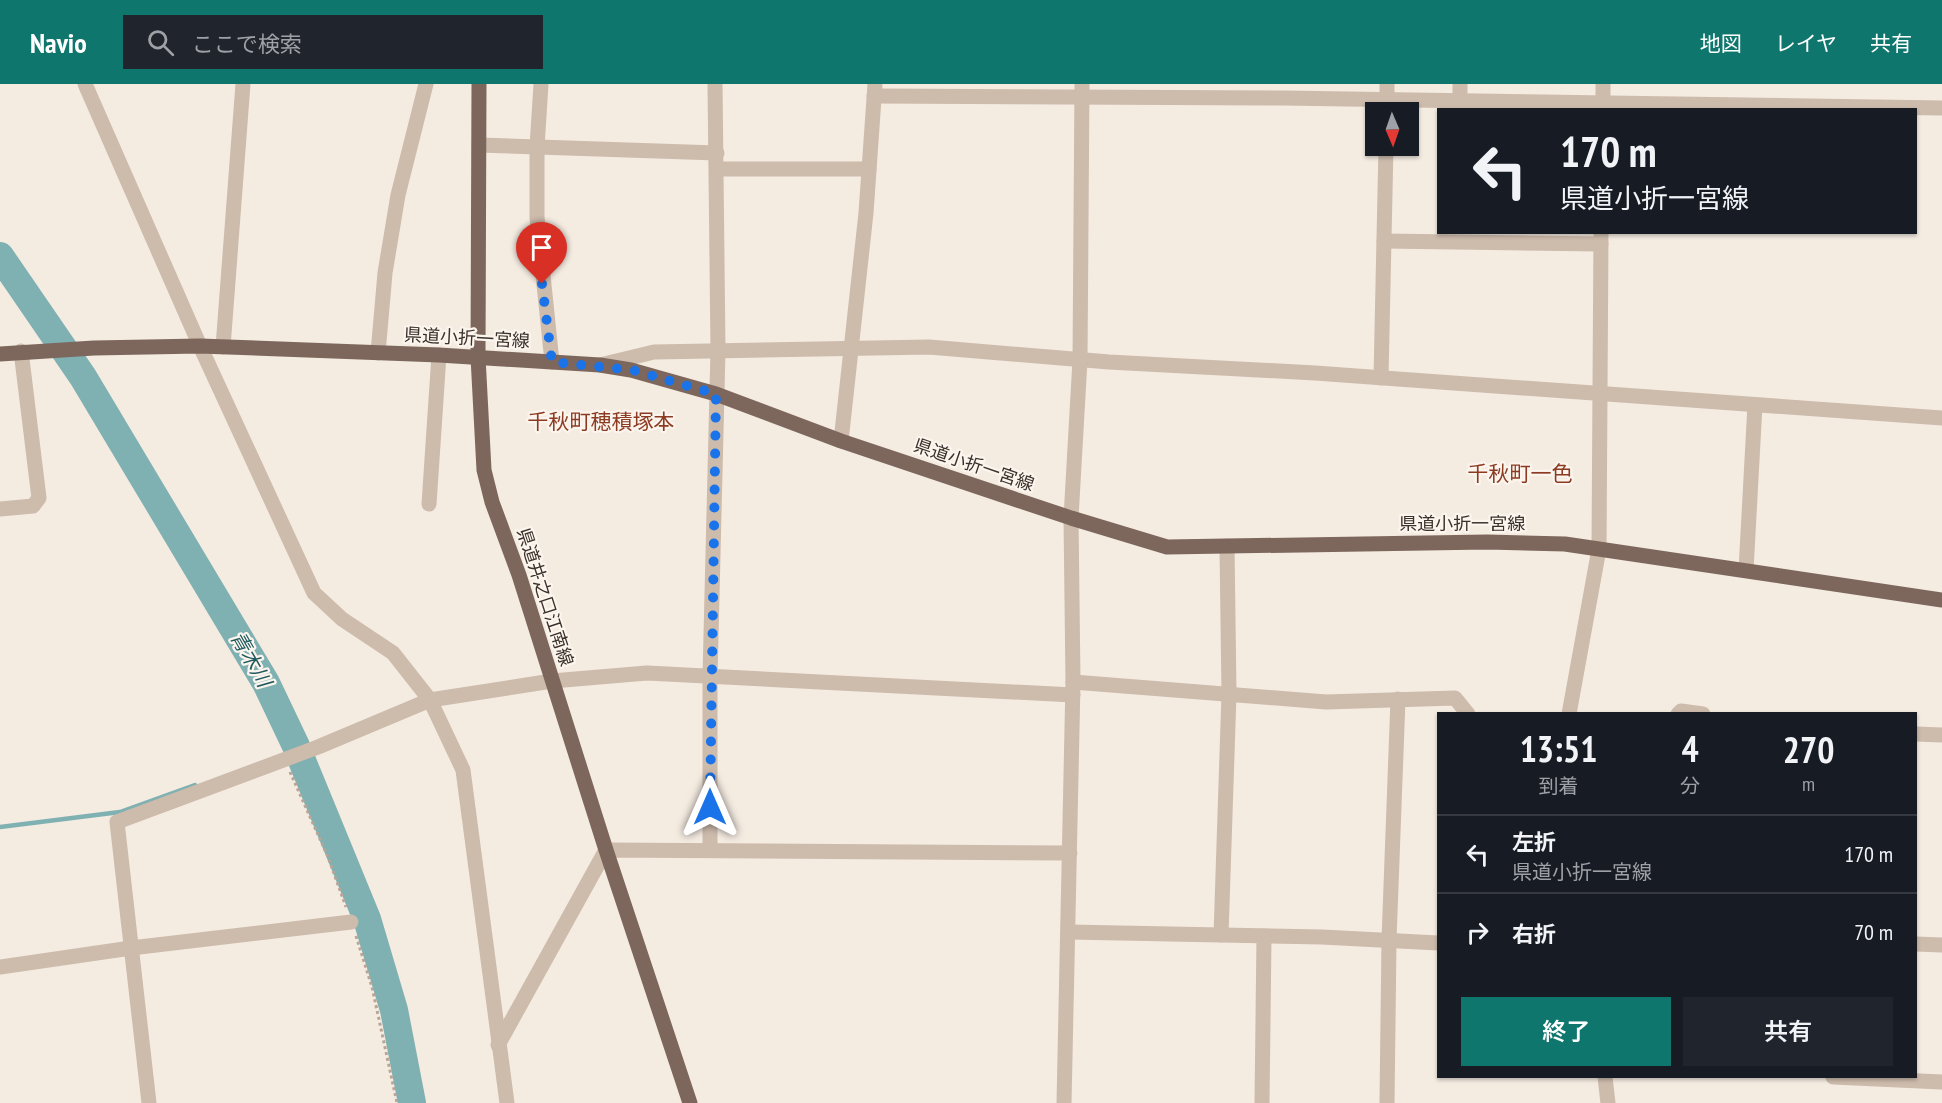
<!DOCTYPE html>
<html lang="ja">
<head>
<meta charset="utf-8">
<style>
	:root { --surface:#171b24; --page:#20242c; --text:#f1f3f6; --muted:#9ea1a6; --line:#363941; --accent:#0f766e }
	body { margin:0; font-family:"PT Sans Narrow","Noto Sans JP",sans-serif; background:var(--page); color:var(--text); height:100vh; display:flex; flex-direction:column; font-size:22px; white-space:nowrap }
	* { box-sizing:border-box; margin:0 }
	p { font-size:20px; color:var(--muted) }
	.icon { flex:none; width:33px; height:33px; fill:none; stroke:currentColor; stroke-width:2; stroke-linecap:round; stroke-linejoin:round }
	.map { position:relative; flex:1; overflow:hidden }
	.details { position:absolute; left:1437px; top:628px; width:480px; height:366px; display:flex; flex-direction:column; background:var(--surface); border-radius:0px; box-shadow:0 2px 4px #0004 }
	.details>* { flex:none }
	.hud { position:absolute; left:1437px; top:24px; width:480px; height:126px; border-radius:0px; box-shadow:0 2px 4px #0004; background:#171b24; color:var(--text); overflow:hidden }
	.needle { width:39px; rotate:178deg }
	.buttons { position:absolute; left:1365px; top:18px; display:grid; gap:12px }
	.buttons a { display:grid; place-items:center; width:54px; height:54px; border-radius:0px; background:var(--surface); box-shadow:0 2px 4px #0004; font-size:30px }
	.pin { position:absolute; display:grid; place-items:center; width:51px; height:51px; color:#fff; margin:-62px -26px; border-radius:50% 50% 50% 0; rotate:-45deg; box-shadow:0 0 6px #0007 }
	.pin .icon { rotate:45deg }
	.me { position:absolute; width:66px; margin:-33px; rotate:0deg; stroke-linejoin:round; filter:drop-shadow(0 0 4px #0008) }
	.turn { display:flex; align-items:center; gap:21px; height:126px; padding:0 24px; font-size:27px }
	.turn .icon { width:78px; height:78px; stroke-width:2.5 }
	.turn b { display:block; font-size:42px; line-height:51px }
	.eta { display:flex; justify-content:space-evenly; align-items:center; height:102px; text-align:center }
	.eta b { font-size:36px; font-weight:600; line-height:42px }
	.cta { display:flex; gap:12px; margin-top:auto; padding:12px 24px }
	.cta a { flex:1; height:69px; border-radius:0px; background:var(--accent); color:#fff; font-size:24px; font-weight:600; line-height:69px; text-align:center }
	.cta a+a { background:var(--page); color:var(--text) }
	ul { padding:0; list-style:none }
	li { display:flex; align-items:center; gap:18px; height:78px; padding:0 24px; border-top:2px solid var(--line) }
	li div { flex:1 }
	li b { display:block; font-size:22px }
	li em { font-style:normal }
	header { display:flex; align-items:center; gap:36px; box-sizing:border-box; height:84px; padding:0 30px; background:var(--accent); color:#fff }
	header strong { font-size:28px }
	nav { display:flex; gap:33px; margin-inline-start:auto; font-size:21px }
	.search { width:420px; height:54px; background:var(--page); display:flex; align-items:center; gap:15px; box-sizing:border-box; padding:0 21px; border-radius:0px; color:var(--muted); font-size:22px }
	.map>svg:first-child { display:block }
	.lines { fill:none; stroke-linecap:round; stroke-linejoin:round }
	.stream { stroke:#7fb0b2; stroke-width:4.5 }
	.river { stroke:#7fb0b2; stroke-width:28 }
	.path { stroke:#b9a596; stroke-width:3; stroke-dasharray:3 3; stroke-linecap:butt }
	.minor { stroke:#cdbbac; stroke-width:15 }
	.major { stroke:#7d675c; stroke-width:15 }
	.route { stroke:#1a73e8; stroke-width:10; stroke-dasharray:0 18 }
	.labels { text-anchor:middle; stroke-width:4.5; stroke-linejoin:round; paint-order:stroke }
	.street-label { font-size:18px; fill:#3b302b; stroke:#fbf5ee }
	.water-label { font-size:20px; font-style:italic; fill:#1f5a5e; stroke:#fbf5ee }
	.quarter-label { font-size:21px; fill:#8c3b22; stroke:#fbf5ee }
</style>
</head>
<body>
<header>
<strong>Navio</strong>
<div class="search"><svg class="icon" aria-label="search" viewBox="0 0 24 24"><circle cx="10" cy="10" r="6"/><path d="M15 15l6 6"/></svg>ここで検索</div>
<nav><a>地図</a><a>レイヤ</a><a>共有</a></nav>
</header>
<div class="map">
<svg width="1942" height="1019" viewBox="0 0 1942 1019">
	<rect width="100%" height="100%" fill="#f4ebe1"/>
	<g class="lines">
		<path class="stream" d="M0,743L120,728L195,701"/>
		<path class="river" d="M0,172L83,293L266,599L296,662L367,835L394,926L412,1019"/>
		<g class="path">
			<path d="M290,688L328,773L346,823"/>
			<path d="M356,852L372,903L397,1019"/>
		</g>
		<g class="minor">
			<path d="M85,0L200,262L314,509L342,535L393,569L430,616L463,686L507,1019"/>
			<path d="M541,0L537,63V133L552,278"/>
			<path d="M1460,0V17"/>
			<path d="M874,12L1284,14L1942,24"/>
			<path d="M1603,26V0"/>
			<path d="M1387,28V0"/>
			<path d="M479,61L717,69"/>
			<path d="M717,85H869"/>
			<path d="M1384,157L1601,160"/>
			<path d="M223,263L243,0"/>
			<path d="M378,269L385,189L398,111L426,0"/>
			<path d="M600,281L654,268L929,263L1109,278L1315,289L1942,334"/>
			<path d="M1381,294L1386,62"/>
			<path d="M841,357L866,129L875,0"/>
			<path d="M429,420L439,271"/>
			<path d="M0,425L33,422L39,414L21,267"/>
			<path d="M1746,486L1755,321"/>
			<path d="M1073,598L1326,618L1455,614L1468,630"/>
			<path d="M1569,630L1599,465L1601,148"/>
			<path d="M1678,630L1681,627L1703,630"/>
			<path d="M1916,650L1942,651"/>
			<path d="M710,766V593L718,266L715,0"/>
			<path d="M1069,848L1322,853L1438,859"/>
			<path d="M1221,851L1229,610L1227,462"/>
			<path d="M1916,860L1942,861"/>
			<path d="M0,883L131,864L351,838"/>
			<path d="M498,961L606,766L1070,769"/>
			<path d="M1605,993L1608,1019"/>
			<path d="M1833,993L1942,998"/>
			<path d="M149,1019L117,738L318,663L430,616L552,597L647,589L1073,611"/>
			<path d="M1064,1019L1073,598L1071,434L1080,276L1082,0"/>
			<path d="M1262,1019L1264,852"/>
			<path d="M1387,1019L1389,856L1398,615"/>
		</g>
		<g class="major">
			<path d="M479,0L478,273L484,386L492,418L519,491L606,766L690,1019"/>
			<path d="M0,270L94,264L200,262L439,271L600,281L631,286L716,310L841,357L1071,434L1167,463L1487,458L1565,460L1942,516"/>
		</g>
	</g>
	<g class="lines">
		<path class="route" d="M542,200L552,278L632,286L716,310L710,723"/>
	</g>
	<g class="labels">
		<g class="street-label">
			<text transform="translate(467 254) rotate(3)" y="6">県道小折一宮線</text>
			<text transform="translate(974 381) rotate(19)" y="6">県道小折一宮線</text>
			<text x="1462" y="446">県道小折一宮線</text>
			<text transform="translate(545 513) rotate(72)" y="6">県道井之口江南線</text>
		</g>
		<g class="water-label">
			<text transform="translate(251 575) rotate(60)" y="7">青木川</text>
		</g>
		<g class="quarter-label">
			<text x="601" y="345">千秋町穂積塚本</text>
			<text x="1520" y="397">千秋町一色</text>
		</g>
	</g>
</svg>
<div class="buttons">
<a><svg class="needle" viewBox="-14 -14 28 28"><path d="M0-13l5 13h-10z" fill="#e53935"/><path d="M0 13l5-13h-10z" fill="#9ea1a6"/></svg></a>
</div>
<div class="pin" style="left:542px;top:200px;background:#d93025"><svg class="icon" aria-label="arrive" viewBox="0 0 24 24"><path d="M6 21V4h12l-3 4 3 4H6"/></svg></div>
<svg class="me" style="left:710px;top:723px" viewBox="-20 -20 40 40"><path d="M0-17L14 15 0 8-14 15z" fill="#1a73e8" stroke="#fff" stroke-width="4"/></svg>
<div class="hud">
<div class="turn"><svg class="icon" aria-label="left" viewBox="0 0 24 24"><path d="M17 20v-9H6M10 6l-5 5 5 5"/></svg><div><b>170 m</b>県道小折一宮線</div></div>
</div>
<section class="details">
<div class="eta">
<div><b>13:51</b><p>到着</p></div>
<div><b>4</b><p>分</p></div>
<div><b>270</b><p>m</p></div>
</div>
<ul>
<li><svg class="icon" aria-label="left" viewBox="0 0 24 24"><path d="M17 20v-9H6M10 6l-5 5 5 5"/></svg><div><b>左折</b><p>県道小折一宮線</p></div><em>170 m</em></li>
<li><svg class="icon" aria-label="right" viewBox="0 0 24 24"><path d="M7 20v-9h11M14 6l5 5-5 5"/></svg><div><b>右折</b></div><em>70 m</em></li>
</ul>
<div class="cta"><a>終了</a><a>共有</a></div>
</section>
</div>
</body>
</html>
